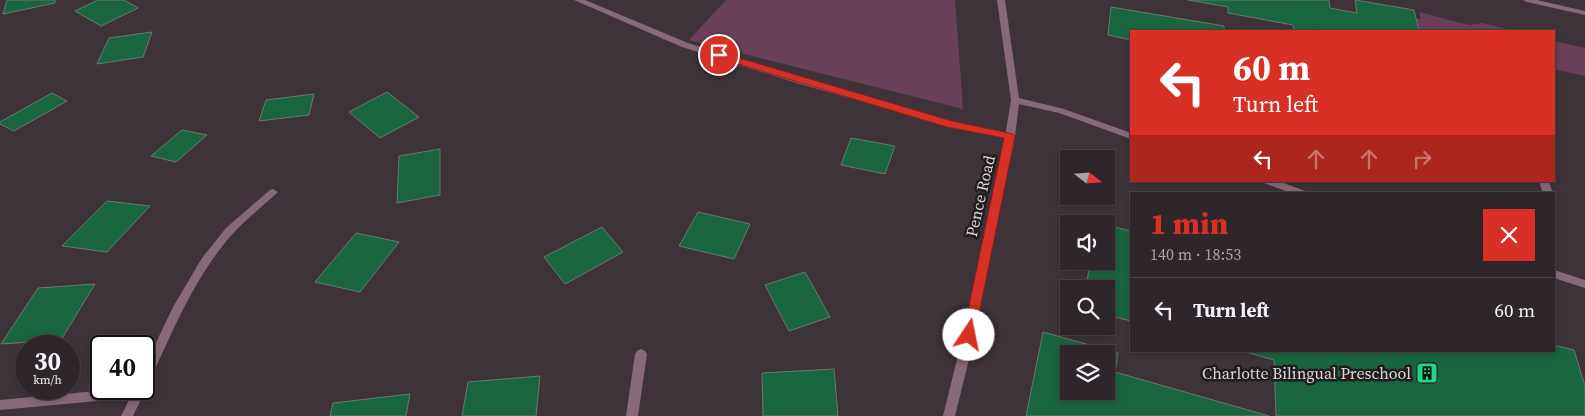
<!DOCTYPE html>
<html lang="en">
<head>
<meta charset="utf-8">
<style>
	:root { --surface:#2e262a; --page:#362e32; --text:#f1f3f6; --muted:#a7a5a8; --line:#494347; --accent:#d93025 }
	body { margin:0; font-family:"Source Serif 4",serif; background:var(--page); color:var(--text); height:100vh; display:flex; flex-direction:column; font-size:19px; white-space:nowrap }
	* { box-sizing:border-box; margin:0 }
	p { font-size:16px; color:var(--muted) }
	.icon { flex:none; width:28px; height:28px; fill:none; stroke:currentColor; stroke-width:2; stroke-linecap:round; stroke-linejoin:round }
	.map { position:relative; flex:1; overflow:hidden }
	.drawer { position:absolute; left:1130px; top:192px; width:425px; height:160px; display:flex; flex-direction:column; background:var(--surface); border-radius:0px; box-shadow:0 2px 8px #0003,0 0 0 1px var(--line) }
	.drawer>* { flex:none }
	.top-card { position:absolute; left:1130px; top:30px; width:425px; height:152px; border-radius:0px; box-shadow:0 2px 8px #0003,0 0 0 1px var(--line); background:#d93025; color:#fff; overflow:hidden }
	.needle { width:32px; rotate:107deg }
	.tools { position:absolute; left:1060px; top:150px; display:grid; gap:10px }
	.tools a { display:grid; place-items:center; width:55px; height:55px; border-radius:0px; background:var(--surface); box-shadow:0 2px 8px #0003,0 0 0 1px var(--line); font-size:25px }
	.speed { position:absolute; left:15px; top:335px; display:flex; gap:10px; font-size:25px; font-weight:700; text-align:center }
	.speed>* { display:grid; place-content:center; width:65px; height:65px; border-radius:50%; background:var(--surface); box-shadow:0 2px 8px #0003,0 0 0 1px var(--line); line-height:1 }
	.speed small { font-size:12px; font-weight:400 }
	.speed .limit { border:2px solid #111; border-radius:8px; background:#fff; color:#111 }
	.pin { position:absolute; display:grid; place-items:center; width:42px; height:42px; color:#fff; margin:-21px; border:2px solid #fff; border-radius:50%; box-shadow:0 1px 5px #0007 }
	.me { position:absolute; width:55px; margin:-28px; rotate:11deg; stroke-linejoin:round; filter:drop-shadow(0 0 4px #0008) }
	.turn { display:flex; align-items:center; gap:18px; height:105px; padding:0 20px; font-size:22px }
	.turn .icon { width:65px; height:65px; stroke-width:2.5 }
	.turn b { display:block; font-size:35px; line-height:42px }
	.lanes { display:flex; align-items:center; height:48px; padding:0 20px; background:#0003; justify-content:center; gap:25px; direction:ltr }
	.lanes .off { opacity:.35 }
	.round { display:grid; place-items:center; flex:none; width:52px; height:52px; border-radius:0px; background:var(--page) }
	.headline { display:flex; align-items:center; justify-content:space-between; height:85px; padding:0 20px }
	h1 { font-size:30px; font-weight:800; line-height:38px; color:var(--accent) }
	ul { padding:0; list-style:none }
	li { display:flex; align-items:center; gap:15px; height:65px; padding:0 20px; border-top:1px solid var(--line) }
	li div { flex:1 }
	li b { display:block; font-size:19px }
	li em { font-style:normal }
	.map>svg:first-child { display:block }
	.green { fill:#6a4059 }
	.building { fill:#186540; stroke:#6c7770; fill-rule:evenodd }
	.lines { fill:none; stroke-linecap:round; stroke-linejoin:round }
	.service { fill:#876a7a; fill-rule:evenodd }
	.minor { fill:#876a7a; fill-rule:evenodd }
	.tertiary { fill:#876a7a; fill-rule:evenodd }
	.route { fill:#d93025; stroke:#8d1f18 }
	.labels { text-anchor:middle; stroke-width:5; stroke-linejoin:round; paint-order:stroke }
	.street-label { font-size:16px; fill:#ded7db; stroke:#211c1e }
	.poi-label { font-size:16px; fill:#ded7db; stroke:#211c1e; text-anchor:end }
</style>
</head>
<body>
<div class="map">
<svg width="1585" height="416" viewBox="0 0 1585 416">
	<rect width="100%" height="100%" fill="#3d3338"/>
	<g class="green">
		<path d="M726,0H955L963,109L689,40Z"/>
		<path d="M1419,12L1469,25L1482,23L1515,31H1419L1416,19H1421Z"/>
		<path d="M1554,41L1585,48V76L1554,69Z"/>
	</g>
	<g class="building">
		<path d="M7,0H55V3L3,14Z"/>
		<path d="M98,0H124L138,8L101,26L75,11Z"/>
		<path d="M1188,0H1329L1330,8L1357,13L1355,0L1414,10L1419,31H1328L1314,29V31H1294L1293,25L1228,13V7Z"/>
		<path d="M1111,7L1224,26V31H1131V40L1108,35Z"/>
		<path d="M152,32L143,57L97,64L109,38Z"/>
		<path d="M387,92L419,117L380,138L349,112Z"/>
		<path d="M52,93L67,101L14,131L0,124V122Z"/>
		<path d="M314,94L309,115L259,121L266,100Z"/>
		<path d="M182,130L207,135L176,162L151,156Z"/>
		<path d="M851,138L895,146L885,174L841,165Z"/>
		<path d="M440,149V195L397,203L399,156Z"/>
		<path d="M107,201L150,206L107,252L62,246Z"/>
		<path d="M698,212L750,224L734,259L679,246Z"/>
		<path d="M1106,225L1131,231V321L1106,315V289H1086L1090,261H1106Z"/>
		<path d="M602,227L623,252L565,284L544,257Z"/>
		<path d="M356,233L399,242L360,292L315,282Z"/>
		<path d="M805,272L830,317L789,331L765,285Z"/>
		<path d="M95,284L61,340L1,344L38,288Z"/>
		<path d="M1043,332L1118,353L1115,372L1269,416H1026ZM1069,354H1106V391H1069Z"/>
		<path d="M1554,345L1574,350L1585,386V416H1276L1274,360L1242,351H1554Z"/>
		<path d="M834,369L838,416H763L762,373Z"/>
		<path d="M540,376L536,416H462L468,382Z"/>
		<path d="M410,394L406,416H330L333,403Z"/>
	</g>
	<g class="lines">
		<g class="service">
			<path d="M574,0H585L688,43L806,80L951,121L1010,133L1015,136L1010,139L948,126L800,84L682,47Z"/>
			<path d="M1539,181H1549L1553,194H1543Z"/>
		</g>
		<g class="minor">
			<path d="M1523,0H1537L1585,11V15L1527,2Z"/>
			<path d="M273,189L278,192L276,194C257,211 236,227 221,248C189,289 170,338 148,384L144,385V368L173,307L202,258L226,228L270,190Z"/>
			<path d="M641,349L645,351L647,354L638,416H626L635,354L637,351Z"/>
			<path d="M144,385L146,389L133,416H121L130,398L0,410V400L117,389H144Z"/>
		</g>
		<g class="tertiary">
			<path d="M997,0H1005L1019,98L1064,109L1131,133V139L1059,113L1019,104L1014,144L990,252L975,335L955,416H943L963,335L980,252L1004,144L1011,100Z"/>
			<path d="M1262,181H1278L1308,192L1310,194H1294L1264,183Z"/>
			<path d="M1554,270L1585,280V288L1554,278Z"/>
		</g>
	</g>
	<path class="route" d="M715,53H722L952,121L1013,134L1015,136L974,339L969,341L965,339L963,335L1004,138L947,127L715,57Z"/>
	<defs>
		<g id="building-square" transform="scale(1.125)"><rect x="-9" y="-9" width="18" height="18" rx="4" fill="#1cd988" stroke="#211c1e"/><path d="M-4-6H4V6H1V3H-1V6H-4ZM-2.5-4.3h1.7v1.8h-1.7ZM.8-4.3h1.7v1.8H.8ZM-2.5-1h1.7V.8h-1.7ZM.8-1h1.7V.8H.8Z" fill="#111"/></g>
	</defs>
	<g fill-rule="evenodd">
		<use href="#building-square" x="1427" y="373"/>
	</g>
	<g class="labels">
		<g class="street-label">
			<text transform="translate(980 196) rotate(-77)" y="6">Pence Road</text>
		</g>
		<g class="poi-label">
			<text x="1411" y="379">Charlotte Bilingual Preschool</text>
		</g>
	</g>
</svg>
<div class="tools">
<a><svg class="needle" viewBox="-14 -14 28 28"><path d="M0-13l5 13h-10z" fill="#e53935"/><path d="M0 13l5-13h-10z" fill="#a7a5a8"/></svg></a>
<a><svg class="icon" aria-label="sound" viewBox="0 0 24 24"><path d="M4 9h4l5-4v14l-5-4H4zM17 9q2 3 0 6"/></svg></a>
<a><svg class="icon" aria-label="search" viewBox="0 0 24 24"><circle cx="10" cy="10" r="6"/><path d="M15 15l6 6"/></svg></a>
<a><svg class="icon" aria-label="layers" viewBox="0 0 24 24"><path d="M12 4l9 5-9 5-9-5zM3 14l9 5 9-5"/></svg></a>
</div>
<div class="speed"><div>30<small>km/h</small></div><div class="limit">40</div></div>
<div class="pin" style="left:719px;top:55px;background:#d93025"><svg class="icon" aria-label="arrive" viewBox="0 0 24 24"><path d="M6 21V4h12l-3 4 3 4H6"/></svg></div>
<svg class="me" style="left:969px;top:335px" viewBox="-20 -20 40 40"><circle r="19" fill="#fff"/><path d="M0-13L10 11 0 6-10 11z" fill="#d93025"/></svg>
<div class="top-card">
<div class="turn"><svg class="icon" aria-label="left" viewBox="0 0 24 24"><path d="M17 20v-9H6M10 6l-5 5 5 5"/></svg><div><b>60 m</b>Turn left</div></div>
<div class="lanes"><svg class="icon" aria-label="left" viewBox="0 0 24 24"><path d="M17 20v-9H6M10 6l-5 5 5 5"/></svg><svg class="icon off" aria-label="ahead" viewBox="0 0 24 24"><path d="M12 20V5M6 11l6-6 6 6"/></svg><svg class="icon off" aria-label="ahead" viewBox="0 0 24 24"><path d="M12 20V5M6 11l6-6 6 6"/></svg><svg class="icon off" aria-label="right" viewBox="0 0 24 24"><path d="M7 20v-9h11M14 6l5 5-5 5"/></svg></div>
</div>
<section class="drawer">
<div class="headline"><div><h1>1 min</h1><p>140 m · 18:53</p></div><a class="round" style="background:#d93025;color:#fff"><svg class="icon" aria-label="close" viewBox="0 0 24 24"><path d="M6 6l12 12M18 6L6 18"/></svg></a></div>
<ul>
<li><svg class="icon" aria-label="left" viewBox="0 0 24 24"><path d="M17 20v-9H6M10 6l-5 5 5 5"/></svg><div><b>Turn left</b></div><em>60 m</em></li>
</ul>
</section>
</div>
</body>
</html>
